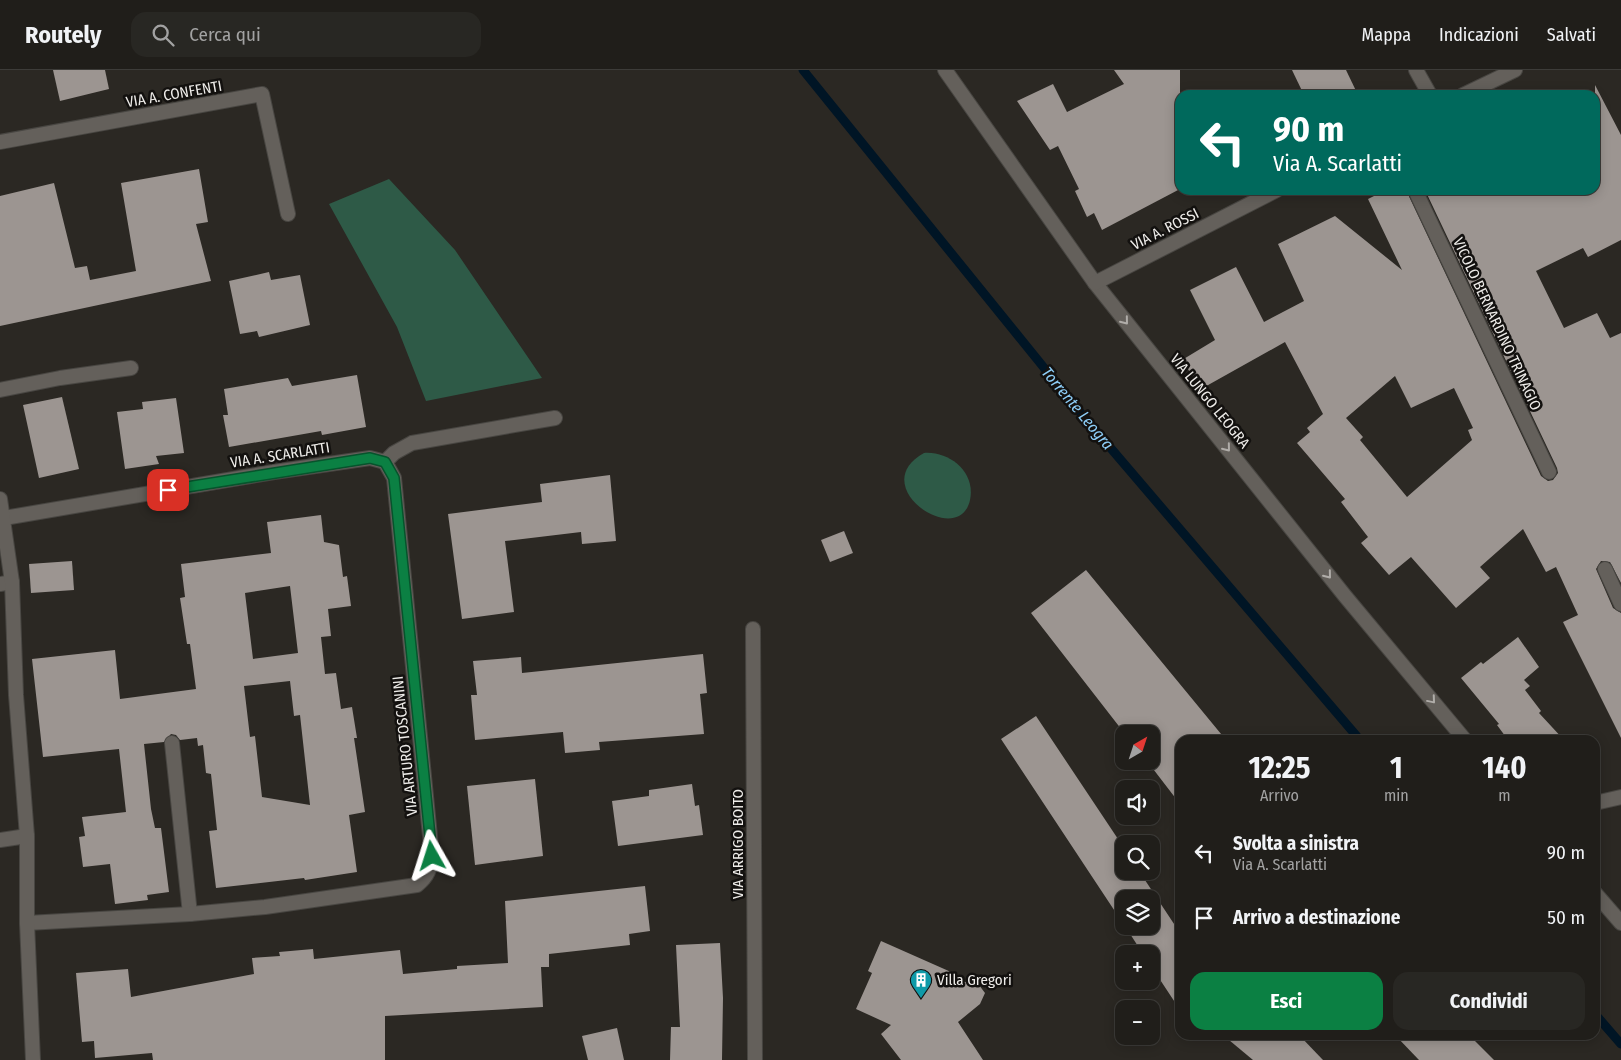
<!DOCTYPE html>
<html lang="it">
<head>
<meta charset="utf-8">
<style>
	:root { --surface:#201e1a; --page:#282723; --text:#f1f3f6; --muted:#a2a2a2; --line:#3d3c39; --accent:#0b8043 }
	body { margin:0; font-family:"Fira Sans Condensed",sans-serif; background:var(--page); color:var(--text); height:100vh; display:flex; flex-direction:column; font-size:19px; white-space:nowrap }
	* { box-sizing:border-box; margin:0 }
	p { font-size:16px; color:var(--muted) }
	.icon { flex:none; width:28px; height:28px; fill:none; stroke:currentColor; stroke-width:2; stroke-linecap:round; stroke-linejoin:round }
	.map { position:relative; flex:1; overflow:hidden }
	.panel { position:absolute; left:1175px; top:665px; width:425px; height:305px; display:flex; flex-direction:column; background:var(--surface); border-radius:15px; box-shadow:0 2px 12px #0003,0 0 0 1px var(--line) }
	.panel>* { flex:none }
	.banner { position:absolute; left:1175px; top:20px; width:425px; height:105px; border-radius:15px; box-shadow:0 2px 12px #0003,0 0 0 1px var(--line); background:#00695c; color:#fff; overflow:hidden }
	.needle { width:32px; rotate:39deg }
	.buttons { position:absolute; left:1115px; top:655px; display:grid; gap:10px }
	.buttons a { display:grid; place-items:center; width:45px; height:45px; border-radius:10px; background:var(--surface); box-shadow:0 2px 12px #0003,0 0 0 1px var(--line); font-size:25px }
	.pin { position:absolute; display:grid; place-items:center; width:42px; height:42px; color:#fff; margin:-21px; border-radius:10px; box-shadow:0 2px 8px #0006 }
	.me { position:absolute; width:55px; margin:-28px; rotate:354deg; stroke-linejoin:round; filter:drop-shadow(0 0 4px #0008) }
	.turn { display:flex; align-items:center; gap:18px; height:105px; padding:0 15px; font-size:22px }
	.turn .icon { width:65px; height:65px; stroke-width:2.5 }
	.turn b { display:block; font-size:35px; line-height:42px }
	.eta { display:flex; justify-content:space-evenly; align-items:center; height:85px; text-align:center }
	.eta b { font-size:30px; font-weight:700; line-height:35px }
	.cta { display:flex; gap:10px; margin-top:auto; padding:10px 15px }
	.cta a { flex:1; height:58px; border-radius:15px; background:var(--accent); color:#fff; font-size:20px; font-weight:700; line-height:58px; text-align:center }
	.cta a+a { background:var(--page); color:var(--text) }
	ul { padding:0; list-style:none }
	li { display:flex; align-items:center; gap:15px; height:65px; padding:0 15px }
	li div { flex:1 }
	li b { display:block; font-size:19px }
	li em { font-style:normal }
	header { display:flex; align-items:center; gap:30px; box-sizing:border-box; height:70px; padding:0 25px; background:var(--surface); border-bottom:1px solid var(--line) }
	header strong { font-size:24px }
	nav { display:flex; gap:28px; margin-inline-start:auto; font-size:18px }
	.search { width:350px; height:45px; background:var(--page); display:flex; align-items:center; gap:12px; box-sizing:border-box; padding:0 18px; border-radius:15px; color:var(--muted); font-size:19px }
	.map>svg:first-child { display:block }
	.green { fill:#2e5a47 }
	.lines { fill:none; stroke-linecap:round; stroke-linejoin:round }
	.stream { stroke:#001525; stroke-width:9 }
	.building { fill:#9c9591; fill-rule:evenodd }
	.minor-casing { stroke:#484642; stroke-width:16 }
	.tertiary-casing { stroke:#484642; stroke-width:16 }
	.minor { stroke:#64605b; stroke-width:14 }
	.tertiary { stroke:#64605b; stroke-width:14 }
	.oneway { stroke:#b0ada9 }
	.route-casing { stroke:#07532c; stroke-width:12 }
	.route { stroke:#0b8043; stroke-width:9 }
	.labels { text-anchor:middle; stroke-width:5; stroke-linejoin:round; paint-order:stroke }
	.street-label { font-size:15px; fill:#eeece9; stroke:#13110f }
	.poi-label { font-size:15px; fill:#eeece9; stroke:#13110f; text-anchor:start }
	.water-label { font-size:16px; font-style:italic; fill:#8dcdf7; stroke:#13110f }
</style>
</head>
<body>
<header>
<strong>Routely</strong>
<div class="search"><svg class="icon" aria-label="search" viewBox="0 0 24 24"><circle cx="10" cy="10" r="6"/><path d="M15 15l6 6"/></svg>Cerca qui</div>
<nav><a>Mappa</a><a>Indicazioni</a><a>Salvati</a></nav>
</header>
<div class="map">
<svg width="1621" height="990" viewBox="0 0 1621 990">
	<rect width="100%" height="100%" fill="#2b2823"/>
	<g class="green">
		<path d="M389,109L455,180L542,308L426,331L397,257L329,134Z"/>
		<path d="M924,383C949,381 976,402 970,430C959,480 864,416 924,383Z"/>
	</g>
	<g class="lines">
		<g class="stream">
			<path d="M803,0L1079,341L1360,670"/>
			<path d="M1595,944L1621,974"/>
		</g>
	</g>
	<g class="building">
		<path d="M53,0H105L109,19L60,31Z"/>
		<path d="M1114,0H1180V119L1102,160L1094,143L1087,147L1075,121L1079,119L1058,76L1050,80L1017,31L1053,14L1067,42L1124,14Z"/>
		<path d="M1292,0H1346L1358,25H1304Z"/>
		<path d="M1595,15L1621,65V170L1588,187L1583,178L1536,201L1564,258L1597,243L1610,268L1621,263V513L1610,492L1601,491L1596,499L1613,538L1621,543V668L1563,552L1578,545L1556,497L1546,502L1523,459L1480,497L1490,508L1456,538L1411,487L1389,505L1361,473L1368,467L1341,432L1345,429L1297,373L1310,362L1307,358L1323,344L1285,272L1201,319L1182,290L1215,270L1190,220L1236,197L1264,252L1304,231L1278,174L1335,146L1402,200L1368,129L1386,120H1406L1541,406L1548,411L1553,410L1558,403L1557,398L1425,120H1595ZM1395,306L1411,338L1454,318L1473,358L1468,360L1472,370L1407,427L1360,370L1363,367L1346,348Z"/>
		<path d="M199,99L208,152L196,154L211,211L0,256V126L54,113L75,198L87,196L90,210L136,201L121,113Z"/>
		<path d="M269,202L271,210L300,205L310,255L259,267L257,261L240,264L229,211Z"/>
		<path d="M357,305L366,357L322,365L321,361L229,377L223,345H228L224,319L288,308L292,316Z"/>
		<path d="M62,327L79,399L39,408L23,335Z"/>
		<path d="M176,328L184,383L156,386L159,394L125,399L117,342L143,339L142,332Z"/>
		<path d="M610,405L616,471L582,474L581,462L505,471L514,542L462,549L448,444L542,432L540,414Z"/>
		<path d="M321,445L324,472L339,475L343,507L347,506L351,536L328,539L331,566L321,567L325,604L336,603L341,639L352,637L357,668H354L365,742L349,745L357,802L305,810L304,808L216,818L209,761L217,760L211,704L206,703L203,675L198,676L197,668L180,670L176,665L171,664L164,672L144,674L151,739L155,758H161L169,822L147,825L148,830L115,834L110,794L83,797L79,767L85,766L82,747L126,742L119,679L43,687L32,589L115,580L120,629L196,619L190,574H187L180,528L185,527L181,494L271,483L267,452ZM290,516L298,583L253,589L245,523ZM290,611L294,646L300,645L310,735L262,727L255,666L250,667L244,616Z"/>
		<path d="M844,461L853,483L830,492L821,470Z"/>
		<path d="M72,491L74,520L31,523L29,494Z"/>
		<path d="M1086,500L1226,670H1180V734L1147,691H1151V664H1125L1031,543Z"/>
		<path d="M1518,567L1539,597L1524,610L1530,616L1525,620L1541,641L1539,643L1564,670H1508L1497,655L1499,654L1461,608L1481,592L1483,594Z"/>
		<path d="M703,584L707,623L700,624L704,664L599,672L600,680L565,683L563,662L475,670L471,625H477L473,591L521,587L522,603Z"/>
		<path d="M1036,646L1124,778V801H1139L1180,863V940L1151,896V884H1143L1125,856H1151V829H1124V855L1001,669Z"/>
		<path d="M535,709L543,786L475,795L467,716Z"/>
		<path d="M692,714L695,736L699,735L703,765L618,776L612,731L649,726V720Z"/>
		<path d="M645,816L650,861L629,864L630,875L549,884V897H541L543,937L385,946V990H153L152,983L95,988L94,971L82,972L76,903L128,899L131,927L254,904L252,888L280,886L279,882L313,879L314,889L400,880L403,904L457,899V896L508,893L505,831Z"/>
		<path d="M881,871L951,902L965,912L976,911L985,923L980,934L958,952L983,990H901L881,964L891,955L856,939L872,903L868,901Z"/>
		<path d="M720,873L723,928L722,990H670L671,957H680L676,875Z"/>
		<path d="M617,958L624,990H588L582,966Z"/>
		<path d="M1223,965H1299L1323,990H1253Z"/>
		<path d="M1395,965H1469L1494,990H1419Z"/>
	</g>
	<g class="lines">
		<g class="minor-casing">
			<g id="minor">
				<path d="M945,0L1095,213L1345,526L1465,670"/>
				<path d="M1416,0L1430,25"/>
				<path d="M1463,25L1515,0"/>
				<path d="M0,72L262,24L288,144"/>
				<path d="M1415,120L1549,402"/>
				<path d="M1095,213L1277,120"/>
				<path d="M0,320L60,308L131,298"/>
				<path d="M4,448L274,402L370,388L385,392L394,383L412,373L555,348"/>
				<path d="M1605,499L1621,534"/>
				<path d="M0,514L12,512"/>
				<path d="M753,559L755,990"/>
				<path d="M172,673L190,844"/>
				<path d="M1595,733L1621,727"/>
				<path d="M0,770L27,766"/>
				<path d="M1595,823L1621,853"/>
				<path d="M27,853L190,844L265,837L417,815C428,806 430,799 432,786L394,408L385,392"/>
			</g>
		</g>
		<g class="tertiary-casing">
			<path id="tertiary" d="M0,429L12,512L16,625L27,766V853L33,990"/>
		</g>
		<use href="#minor" class="minor"/>
		<use href="#tertiary" class="tertiary"/>
	</g>
	<defs><path id="oneway-chevron" d="M-2-3.5L2.5 0L-2 3.5" fill="none" stroke-width="1.6" stroke-linecap="round" stroke-linejoin="round" transform="scale(1.25)"/></defs>
	<g class="oneway">
		<use href="#oneway-chevron" transform="translate(1125 251) rotate(51)"/>
		<use href="#oneway-chevron" transform="translate(1227 378) rotate(51)"/>
		<use href="#oneway-chevron" transform="translate(1328 505) rotate(51)"/>
		<use href="#oneway-chevron" transform="translate(1432 630) rotate(50)"/>
	</g>
	<g class="lines">
		<g class="route-casing">
			<path id="route" d="M168,420L370,388L385,392L394,408L432,786"/>
		</g>
		<use href="#route" class="route"/>
	</g>
	<defs>
		<g id="building-pin" transform="scale(1.125)"><path d="M0 17L-7.5 6A9.5 9.5 0 1 1 7.5 6Z" fill="#0f9aa8" stroke="#13110f"/><path d="M-4-6H4V6H1V3H-1V6H-4ZM-2.5-4.3h1.7v1.8h-1.7ZM.8-4.3h1.7v1.8H.8ZM-2.5-1h1.7V.8h-1.7ZM.8-1h1.7V.8H.8Z" fill="#fff"/></g>
	</defs>
	<g fill-rule="evenodd">
		<use href="#building-pin" x="921" y="910"/>
	</g>
	<g class="labels">
		<g class="street-label">
			<text transform="translate(174 24) rotate(-10)" y="5">VIA A. CONFENTI</text>
			<text transform="translate(1165 159) rotate(-27)" y="5">VIA A. ROSSI</text>
			<text transform="translate(1497 254) rotate(65)" y="5">VICOLO BERNARDINO TRINAGIO</text>
			<text transform="translate(1210 331) rotate(51)" y="5">VIA LUNGO LEOGRA</text>
			<text transform="translate(280 385) rotate(-9)" y="5">VIA A. SCARLATTI</text>
			<text transform="translate(405 676) rotate(-96)" y="5">VIA ARTURO TOSCANINI</text>
			<text transform="translate(738 774) rotate(-90)" y="5">VIA ARRIGO BOITO</text>
		</g>
		<g class="poi-label">
			<text x="937" y="915">Villa Gregori</text>
		</g>
		<g class="water-label">
			<text transform="translate(1078 338) rotate(50)" y="6">Torrente Leogra</text>
		</g>
	</g>
</svg>
<div class="buttons">
<a><svg class="needle" viewBox="-14 -14 28 28"><path d="M0-13l5 13h-10z" fill="#e53935"/><path d="M0 13l5-13h-10z" fill="#a2a2a2"/></svg></a>
<a><svg class="icon" aria-label="sound" viewBox="0 0 24 24"><path d="M4 9h4l5-4v14l-5-4H4zM17 9q2 3 0 6"/></svg></a>
<a><svg class="icon" aria-label="search" viewBox="0 0 24 24"><circle cx="10" cy="10" r="6"/><path d="M15 15l6 6"/></svg></a>
<a><svg class="icon" aria-label="layers" viewBox="0 0 24 24"><path d="M12 4l9 5-9 5-9-5zM3 14l9 5 9-5"/></svg></a>
<a>+</a>
<a>−</a>
</div>
<div class="pin" style="left:168px;top:420px;background:#d93025"><svg class="icon" aria-label="arrive" viewBox="0 0 24 24"><path d="M6 21V4h12l-3 4 3 4H6"/></svg></div>
<svg class="me" style="left:432px;top:786px" viewBox="-20 -20 40 40"><path d="M0-17L14 15 0 8-14 15z" fill="#0b8043" stroke="#fff" stroke-width="4"/></svg>
<div class="banner">
<div class="turn"><svg class="icon" aria-label="left" viewBox="0 0 24 24"><path d="M17 20v-9H6M10 6l-5 5 5 5"/></svg><div><b>90 m</b>Via A. Scarlatti</div></div>
</div>
<section class="panel">
<div class="eta">
<div><b>12:25</b><p>Arrivo</p></div>
<div><b>1</b><p>min</p></div>
<div><b>140</b><p>m</p></div>
</div>
<ul>
<li><svg class="icon" aria-label="left" viewBox="0 0 24 24"><path d="M17 20v-9H6M10 6l-5 5 5 5"/></svg><div><b>Svolta a sinistra</b><p>Via A. Scarlatti</p></div><em>90 m</em></li>
<li><svg class="icon" aria-label="arrive" viewBox="0 0 24 24"><path d="M6 21V4h12l-3 4 3 4H6"/></svg><div><b>Arrivo a destinazione</b></div><em>50 m</em></li>
</ul>
<div class="cta"><a>Esci</a><a>Condividi</a></div>
</section>
</div>
</body>
</html>
